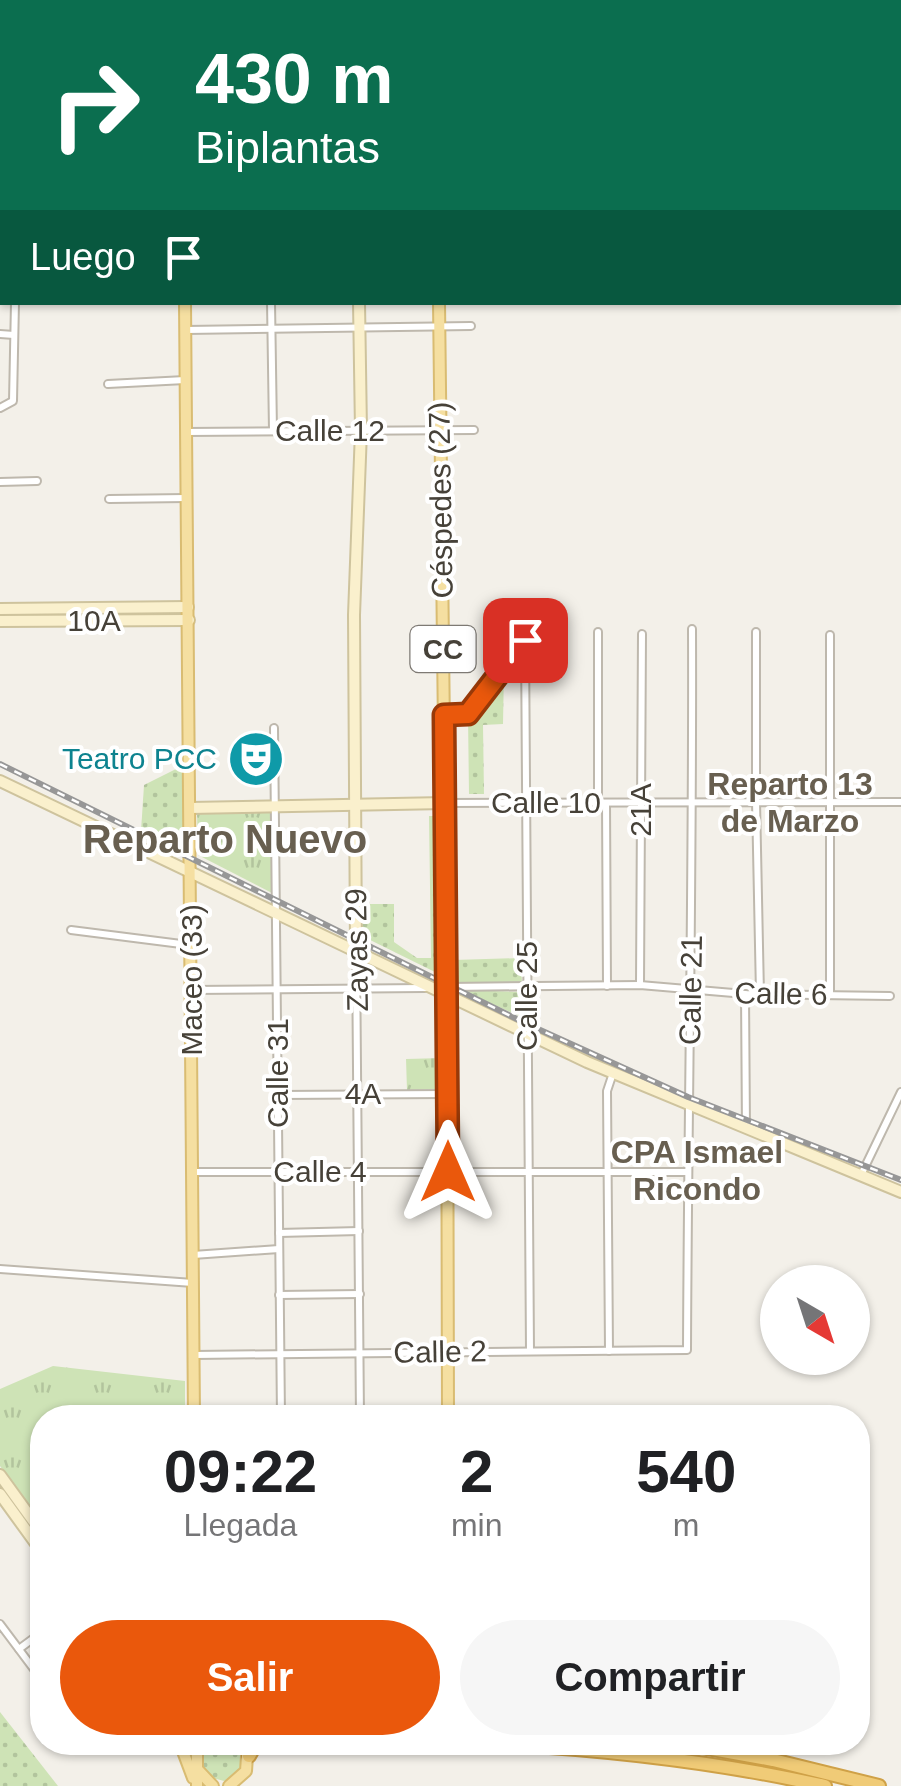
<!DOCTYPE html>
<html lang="es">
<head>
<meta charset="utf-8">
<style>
	:root { --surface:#fff; --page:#f6f6f6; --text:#202124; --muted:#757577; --accent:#ea580c }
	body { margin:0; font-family:Helvetica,sans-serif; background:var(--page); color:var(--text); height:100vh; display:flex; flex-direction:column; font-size:38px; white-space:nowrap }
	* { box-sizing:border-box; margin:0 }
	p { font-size:32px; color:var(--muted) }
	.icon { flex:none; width:55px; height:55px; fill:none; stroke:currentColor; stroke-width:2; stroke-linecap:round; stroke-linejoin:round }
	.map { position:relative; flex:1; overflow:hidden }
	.sheet { position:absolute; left:30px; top:1405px; width:840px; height:350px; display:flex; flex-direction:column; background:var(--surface); border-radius:40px; box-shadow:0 2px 8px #0004 }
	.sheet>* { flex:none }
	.top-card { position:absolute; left:0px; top:0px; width:902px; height:305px; box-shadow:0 2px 8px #0004; background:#0b6e4f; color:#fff; overflow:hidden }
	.needle { width:65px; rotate:141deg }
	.controls { position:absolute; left:760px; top:1265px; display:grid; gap:20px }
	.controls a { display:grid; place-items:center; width:110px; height:110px; border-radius:50%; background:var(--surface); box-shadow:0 2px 8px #0004; font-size:50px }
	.pin { position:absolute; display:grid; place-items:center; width:85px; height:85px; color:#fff; margin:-42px; border-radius:20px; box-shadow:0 5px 15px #0006 }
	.me { position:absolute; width:110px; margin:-55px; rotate:0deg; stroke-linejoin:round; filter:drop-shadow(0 0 8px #0008) }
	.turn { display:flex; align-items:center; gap:35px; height:210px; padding:0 30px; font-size:45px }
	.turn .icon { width:130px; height:130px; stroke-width:2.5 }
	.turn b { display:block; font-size:70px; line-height:85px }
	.then { display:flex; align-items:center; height:95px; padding:0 30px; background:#0003; gap:20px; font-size:38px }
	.eta { display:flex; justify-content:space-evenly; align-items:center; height:170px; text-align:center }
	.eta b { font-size:60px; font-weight:600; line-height:70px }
	.cta { display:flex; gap:20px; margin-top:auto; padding:20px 30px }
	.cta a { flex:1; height:115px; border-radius:60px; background:var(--accent); color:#fff; font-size:40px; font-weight:600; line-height:115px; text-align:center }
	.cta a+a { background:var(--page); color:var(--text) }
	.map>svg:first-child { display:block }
	.grass { fill:url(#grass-dots) }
	.park { fill:url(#park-tufts) }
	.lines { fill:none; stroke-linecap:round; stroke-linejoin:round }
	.street-casing { stroke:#beb8ad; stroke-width:10 }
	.secondary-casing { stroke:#cec39d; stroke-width:14 }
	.primary-casing { stroke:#d9bc72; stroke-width:14 }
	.highway-casing { stroke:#cfa147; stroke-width:16 }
	.street { stroke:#fff; stroke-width:6 }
	.secondary { stroke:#faf0cd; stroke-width:10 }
	.primary { stroke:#f5dfa1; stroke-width:10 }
	.highway { stroke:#f0cb77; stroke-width:12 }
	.rail-casing { stroke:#979797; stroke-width:6 }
	.rail { stroke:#fff; stroke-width:2.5; stroke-dasharray:8; stroke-linecap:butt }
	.route-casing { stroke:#983908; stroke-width:25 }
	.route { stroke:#ea580c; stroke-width:18 }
	.labels { text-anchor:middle; stroke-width:8; stroke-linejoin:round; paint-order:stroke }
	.shield { fill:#fff; stroke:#7e7a74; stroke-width:2.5 }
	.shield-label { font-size:28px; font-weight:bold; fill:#464138 }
	.street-label { font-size:30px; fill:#464138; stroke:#fff }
	.culture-label { font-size:30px; fill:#0d838f; stroke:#fff; text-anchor:end }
	.neighbourhood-label { font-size:32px; font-weight:bold; fill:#685f50; stroke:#fff }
	.district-label { font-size:40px; font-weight:bold; fill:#685f50; stroke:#fff }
</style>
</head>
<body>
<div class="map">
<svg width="901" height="1786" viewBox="0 0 901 1786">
	<defs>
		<pattern id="grass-dots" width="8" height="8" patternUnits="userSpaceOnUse" patternTransform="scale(2.5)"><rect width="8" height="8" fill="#cee3b6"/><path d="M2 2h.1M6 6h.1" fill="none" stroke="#b2c49d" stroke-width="1.8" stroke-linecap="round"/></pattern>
		<pattern id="park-tufts" width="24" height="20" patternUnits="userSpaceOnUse" patternTransform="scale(2.5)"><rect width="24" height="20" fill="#cee3b6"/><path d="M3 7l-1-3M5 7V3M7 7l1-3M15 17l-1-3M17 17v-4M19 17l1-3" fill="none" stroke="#b2c49d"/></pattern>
	</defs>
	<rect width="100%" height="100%" fill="#f3f0e9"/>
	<g class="grass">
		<path d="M504,670L503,724L483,725L484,794H469L468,716Z"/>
		<path d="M182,766L184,850L141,831L144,785Z"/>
		<path d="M429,816H439L441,975L362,936V904H394V942L417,958H431Z"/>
		<path d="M521,958L522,984L455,983L453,960Z"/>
		<path d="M462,990L522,992L523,1018Z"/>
		<path d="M0,1712L58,1786H0Z"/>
		<path d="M204,1743H243L240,1773L224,1781L209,1777L203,1767Z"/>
	</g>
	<g class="park">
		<path d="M270,812L272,893L198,855L197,813Z"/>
		<path d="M443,1058V1089L407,1090L406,1059Z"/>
		<path d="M53,1366L185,1381V1417L42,1418V1524L0,1466V1389Z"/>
	</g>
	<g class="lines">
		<g class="street-casing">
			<g id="street">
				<path d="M268,0V2"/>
				<path d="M538,0V2"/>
				<path d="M612,0V2"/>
				<path d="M815,0V2"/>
				<path d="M862,0V2"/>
				<path d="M684,2V0"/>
				<path d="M771,2V0"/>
				<path d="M0,177H2"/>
				<path d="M0,241H2"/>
				<path d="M271,302L273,431"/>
				<path d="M186,330L471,326"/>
				<path d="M0,334L14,335"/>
				<path d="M108,384L185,380"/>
				<path d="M0,408L13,401L15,302"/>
				<path d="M186,432L474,430"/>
				<path d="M0,482L37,481"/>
				<path d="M109,499L186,498"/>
				<path d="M756,632V801L760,994"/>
				<path d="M830,635V995"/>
				<path d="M525,640L530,1351"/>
				<path d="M444,715L468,714L524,641"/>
				<path d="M274,728L281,1418"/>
				<path d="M445,803L901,802"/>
				<path d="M598,803V632"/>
				<path d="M606,803L607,986"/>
				<path d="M71,930L189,945"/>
				<path d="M356,951L360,1418"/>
				<path d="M640,985L642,634"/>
				<path d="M448,987L640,985L745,994L890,996"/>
				<path d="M192,990L425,988"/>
				<path d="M745,994L746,1128"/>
				<path d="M278,1095L446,1094"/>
				<path d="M192,1172H688"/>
				<path d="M861,1175L901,1092"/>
				<path d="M279,1233L359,1231"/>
				<path d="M193,1255L279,1249"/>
				<path d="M0,1269L193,1283"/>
				<path d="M279,1295L360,1294"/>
				<path d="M609,1351L607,1091L613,1073"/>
				<path d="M194,1355L687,1350C688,1110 693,870 692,629"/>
				<path d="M0,1624L42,1680"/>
				<path d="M19,1649L42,1632"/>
				<path d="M88,1742L93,1750L103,1742"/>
			</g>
		</g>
		<g class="secondary-casing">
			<g id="secondary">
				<path d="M356,0V2"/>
				<path d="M900,66H901"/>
				<path d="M0,609L188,607"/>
				<path d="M0,621L189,620"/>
				<path d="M0,781L587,1062L901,1192"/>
				<path d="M190,808L445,803"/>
				<path d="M356,951L354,615L361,431L359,302"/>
				<path d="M0,1475L42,1533"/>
				<path d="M0,1494L42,1552"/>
			</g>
		</g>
		<g class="primary-casing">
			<g id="primary">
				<path d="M182,0V2"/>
				<path d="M435,0V2"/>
				<path d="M185,302L194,1418"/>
				<path d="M439,302L447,987L448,1418"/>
				<path d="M181,1746L193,1778"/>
				<path d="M197,1769L213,1786"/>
				<path d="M197,1786V1742"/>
				<path d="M229,1786L246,1771L248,1742"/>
			</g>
		</g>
		<g class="highway-casing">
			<g id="highway">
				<path d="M462,1742C585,1747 705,1759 825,1786"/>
				<path d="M673,1742L773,1760L879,1786"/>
				<path d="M249,1756L257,1742"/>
			</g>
		</g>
		<use href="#street" class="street"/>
		<use href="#secondary" class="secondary"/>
		<use href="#primary" class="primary"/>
		<use href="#highway" class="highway"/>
		<g class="rail-casing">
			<path id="rail" d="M0,764L527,1024L688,1097L901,1180"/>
		</g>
		<use href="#rail" class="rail"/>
	</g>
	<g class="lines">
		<g class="route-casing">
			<path id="route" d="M448,1172L444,715L468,714L525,640"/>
		</g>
		<use href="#route" class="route"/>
	</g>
	<defs>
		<g id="theatre-disc" transform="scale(2.875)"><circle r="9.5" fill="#0f9aa8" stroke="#fff"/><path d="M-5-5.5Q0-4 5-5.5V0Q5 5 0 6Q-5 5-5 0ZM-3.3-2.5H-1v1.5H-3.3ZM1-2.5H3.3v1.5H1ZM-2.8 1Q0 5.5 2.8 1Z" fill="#fff"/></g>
	</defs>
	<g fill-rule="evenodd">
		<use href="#theatre-disc" x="256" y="759"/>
	</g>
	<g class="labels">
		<rect class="shield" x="410.5" y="626" width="65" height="46" rx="8"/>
		<g class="shield-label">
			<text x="443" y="659">CC</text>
		</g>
		<g class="street-label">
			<text x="330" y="441">Calle 12</text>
			<text transform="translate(441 500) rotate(-91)" y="10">Céspedes (27)</text>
			<text x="94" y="631">10A</text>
			<text x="546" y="813">Calle 10</text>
			<text transform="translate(641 810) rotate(-90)" y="10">21A</text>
			<text transform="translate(357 950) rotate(-91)" y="10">Zayas 29</text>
			<text transform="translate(192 980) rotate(-90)" y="10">Maceo (33)</text>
			<text transform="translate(691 990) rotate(-89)" y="10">Calle 21</text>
			<text transform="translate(781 994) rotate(1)" y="10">Calle 6</text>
			<text transform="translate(527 996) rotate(-90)" y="10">Calle 25</text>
			<text transform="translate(278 1073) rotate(-90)" y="10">Calle 31</text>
			<text x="363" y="1104">4A</text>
			<text x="320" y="1182">Calle 4</text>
			<text transform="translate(440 1352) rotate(-1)" y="10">Calle 2</text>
		</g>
		<g class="culture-label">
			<text x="217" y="769">Teatro PCC</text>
		</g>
		<g class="neighbourhood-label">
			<text x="790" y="795">Reparto 13<tspan x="790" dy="37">de Marzo</tspan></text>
			<text x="697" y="1163">CPA Ismael<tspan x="697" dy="37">Ricondo</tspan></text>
		</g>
		<g class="district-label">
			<text x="225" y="853">Reparto Nuevo</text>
		</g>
	</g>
</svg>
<div class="controls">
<a><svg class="needle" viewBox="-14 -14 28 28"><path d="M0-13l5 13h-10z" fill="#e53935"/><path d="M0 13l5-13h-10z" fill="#757577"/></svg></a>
</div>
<div class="pin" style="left:525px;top:640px;background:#d93025"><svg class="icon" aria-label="arrive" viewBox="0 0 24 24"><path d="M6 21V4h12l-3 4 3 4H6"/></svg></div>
<svg class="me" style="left:448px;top:1172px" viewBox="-20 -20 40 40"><path d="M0-17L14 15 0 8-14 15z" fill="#ea580c" stroke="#fff" stroke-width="4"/></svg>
<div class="top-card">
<div class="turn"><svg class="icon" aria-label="right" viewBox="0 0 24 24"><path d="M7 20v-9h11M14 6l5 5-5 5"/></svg><div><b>430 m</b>Biplantas</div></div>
<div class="then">Luego<svg class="icon" aria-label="arrive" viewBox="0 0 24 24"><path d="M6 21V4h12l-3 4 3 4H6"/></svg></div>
</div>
<section class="sheet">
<div class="eta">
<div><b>09:22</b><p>Llegada</p></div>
<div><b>2</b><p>min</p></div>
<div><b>540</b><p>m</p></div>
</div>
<div class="cta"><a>Salir</a><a>Compartir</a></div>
</section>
</div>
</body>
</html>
